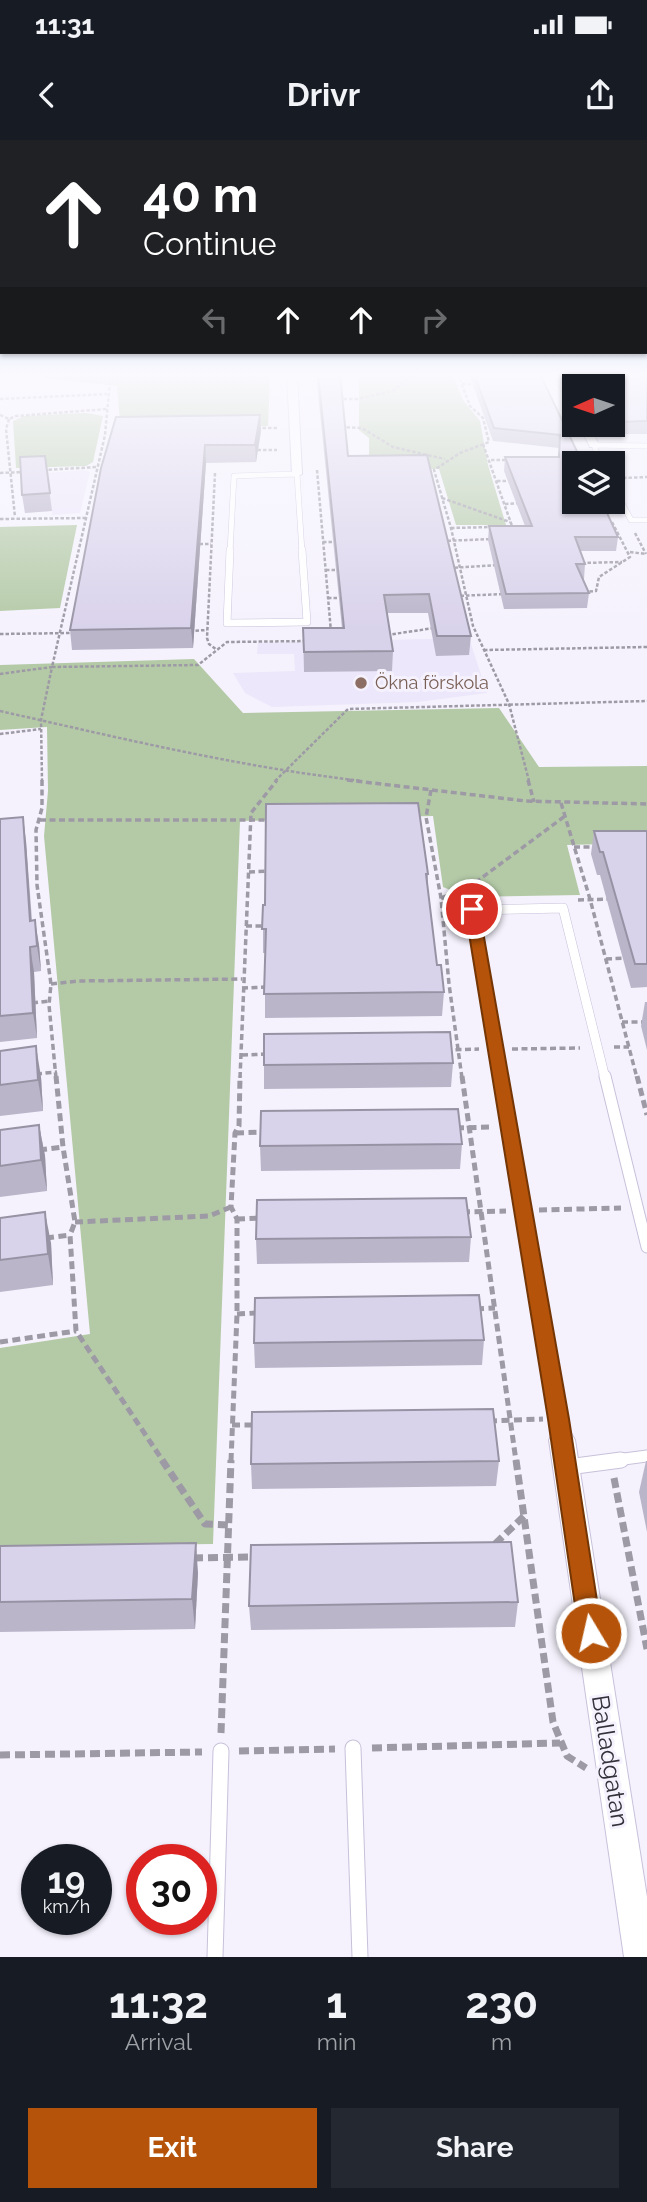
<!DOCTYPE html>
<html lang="en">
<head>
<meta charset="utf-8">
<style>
	:root { --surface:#171b24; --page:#242831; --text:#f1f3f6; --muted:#9ea1a6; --accent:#b45309 }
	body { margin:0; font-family:Raleway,sans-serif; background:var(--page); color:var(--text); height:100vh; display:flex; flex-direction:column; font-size:26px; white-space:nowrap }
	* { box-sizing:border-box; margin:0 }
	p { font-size:23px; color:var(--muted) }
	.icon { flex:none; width:38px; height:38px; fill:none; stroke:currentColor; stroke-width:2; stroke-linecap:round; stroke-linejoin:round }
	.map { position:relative; height:1817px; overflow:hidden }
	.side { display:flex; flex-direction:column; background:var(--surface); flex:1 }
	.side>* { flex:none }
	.hud { position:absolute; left:0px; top:0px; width:648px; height:214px; box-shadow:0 2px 5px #0004; background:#202124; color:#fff; overflow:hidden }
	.needle { width:46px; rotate:267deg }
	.buttons { position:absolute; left:562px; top:234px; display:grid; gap:14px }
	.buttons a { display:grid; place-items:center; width:63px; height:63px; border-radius:0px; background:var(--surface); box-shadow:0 2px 5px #0004; font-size:35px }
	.speed { position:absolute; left:21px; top:1704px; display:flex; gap:14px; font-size:35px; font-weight:700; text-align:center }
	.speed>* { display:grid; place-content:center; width:91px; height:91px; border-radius:50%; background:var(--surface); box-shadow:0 2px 5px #0004; line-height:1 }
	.speed small { font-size:18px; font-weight:400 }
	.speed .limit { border:10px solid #d22; background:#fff; color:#111 }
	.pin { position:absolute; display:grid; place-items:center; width:60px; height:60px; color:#fff; margin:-30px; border:4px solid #fff; border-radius:50%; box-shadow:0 2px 7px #0007 }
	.me { position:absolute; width:77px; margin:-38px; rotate:351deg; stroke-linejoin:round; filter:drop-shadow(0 0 5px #0008) }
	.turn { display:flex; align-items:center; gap:24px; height:147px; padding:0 28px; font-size:32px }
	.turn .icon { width:91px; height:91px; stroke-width:2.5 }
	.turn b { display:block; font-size:49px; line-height:60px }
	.lanes { display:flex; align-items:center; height:66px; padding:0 28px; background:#0003; justify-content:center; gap:35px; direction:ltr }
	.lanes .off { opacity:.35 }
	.eta { display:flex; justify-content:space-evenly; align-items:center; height:119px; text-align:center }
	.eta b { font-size:42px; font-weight:700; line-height:49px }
	.button { display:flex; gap:14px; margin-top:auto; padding:14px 28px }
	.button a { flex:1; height:80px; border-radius:0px; background:var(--accent); color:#fff; font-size:28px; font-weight:700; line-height:80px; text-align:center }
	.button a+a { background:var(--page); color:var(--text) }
	.status { display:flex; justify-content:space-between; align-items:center; height:49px; padding:0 35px; background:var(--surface); direction:ltr }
	.status svg { height:19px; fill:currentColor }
	header { display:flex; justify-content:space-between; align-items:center; height:91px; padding:0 28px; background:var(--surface); font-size:32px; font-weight:700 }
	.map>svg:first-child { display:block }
	.built { fill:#ece7fa }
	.green { fill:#b4caa7 }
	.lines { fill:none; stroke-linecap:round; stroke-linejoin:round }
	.service-far4-casing { stroke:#c8c1da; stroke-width:6 }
	.service-far3-casing { stroke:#c8c1da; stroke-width:8 }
	.service-far2-casing { stroke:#c8c1da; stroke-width:10 }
	.service-far1-casing { stroke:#c8c1da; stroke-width:13 }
	.service-casing { stroke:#c8c1da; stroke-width:17 }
	.minor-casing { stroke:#c8c1da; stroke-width:2 }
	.path-far3 { stroke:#9d9aa5; stroke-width:2.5; stroke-dasharray:3.5 2; stroke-linecap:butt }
	.path-far2 { stroke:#9d9aa5; stroke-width:3.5; stroke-dasharray:6 3.5; stroke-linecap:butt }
	.path-far1 { stroke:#9d9aa5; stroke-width:5; stroke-dasharray:8 4.5; stroke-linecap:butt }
	.path { stroke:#9d9aa5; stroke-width:7; stroke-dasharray:10 5; stroke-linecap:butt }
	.service-far4 { stroke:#fff; stroke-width:5 }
	.service-far3 { stroke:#fff; stroke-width:7 }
	.service-far2 { stroke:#fff; stroke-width:9 }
	.service-far1 { stroke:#fff; stroke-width:11 }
	.service { stroke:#fff; stroke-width:15 }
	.minor { fill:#fff; fill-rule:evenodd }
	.wall { fill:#bbb5ca }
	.shaded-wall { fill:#9893a4 }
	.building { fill:#d9d2eb; stroke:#9893a4; stroke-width:2 }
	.route { fill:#b45309; stroke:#753606; stroke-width:2 }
	.education-dot { fill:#8d6e63; stroke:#f5f2fd; stroke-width:2.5 }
	.labels { text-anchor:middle; stroke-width:6; stroke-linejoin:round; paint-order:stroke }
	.far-education-label { font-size:18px; fill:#785e54; stroke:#f5f2fd; text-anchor:start }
	.near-street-label { font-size:24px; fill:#33313a; stroke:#f5f2fd }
</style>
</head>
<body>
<div class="status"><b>11:31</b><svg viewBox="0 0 49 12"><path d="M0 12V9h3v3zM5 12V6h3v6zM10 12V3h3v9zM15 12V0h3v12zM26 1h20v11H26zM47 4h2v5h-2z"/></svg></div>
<header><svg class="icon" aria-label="back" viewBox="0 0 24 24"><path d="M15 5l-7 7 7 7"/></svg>Drivr<svg class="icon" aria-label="share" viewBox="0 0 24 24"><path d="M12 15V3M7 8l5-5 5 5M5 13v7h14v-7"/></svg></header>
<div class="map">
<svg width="647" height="1817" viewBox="0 0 647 1817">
	<rect width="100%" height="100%" fill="#f5f2fd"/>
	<g class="built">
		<path d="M84,330L90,332L80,373L52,375V371L25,373L22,335Z"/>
		<path d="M469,498L487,553L418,562L272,567L245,553L233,533L295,531L294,514H257L258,503Z"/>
	</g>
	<g class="green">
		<path d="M0,234H270L268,286L166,287L120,281L117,246L20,235L0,237Z"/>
		<path d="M359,234H452L463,260L480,281L488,325L506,385H456L439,329L369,328V298L359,290Z"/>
		<path d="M86,273L103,276L93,322L86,326L16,328L13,281L24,276Z"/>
		<path d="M77,385L60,468L0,471V387Z"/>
		<path d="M194,519L243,573L499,568L539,627L647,626V703L567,705L580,755L467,757L443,747L433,676L240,681L213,1404L0,1407V1208L90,1194L44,696L48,651L47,587L0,590V525Z"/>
	</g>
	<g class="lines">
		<g class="service-far4-casing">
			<g id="service-far4">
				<path d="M601,324L594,305L647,306"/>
				<path d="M612,345L631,380H647"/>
				<path d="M230,412L234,336L297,334L302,412"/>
			</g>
		</g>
		<g class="service-far3-casing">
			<path id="service-far3" d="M230,410L227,483L307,482L302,410"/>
		</g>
		<g class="service-far2-casing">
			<path id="service-far2" d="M500,938L472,770L563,768L605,938"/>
		</g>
		<g class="service-far1-casing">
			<g id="service-far1">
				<path d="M500,936L562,1300"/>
				<path d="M605,936L647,1107"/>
				<path d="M609,1321L647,1316"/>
			</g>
		</g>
		<g class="service-casing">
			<g id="service">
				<path d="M568,1327L621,1320"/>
				<path d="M353,1608L360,1817"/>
				<path d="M215,1817L221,1611"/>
			</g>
		</g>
		<g class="minor-casing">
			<g id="minor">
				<path d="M287,234H297L302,334L297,337L292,334Z"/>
				<path d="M554,234H563L574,257V270L569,267Z"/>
				<path d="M579,285H589L599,305L598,307H590Z"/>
				<path d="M562,1289L571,1293L575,1300L647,1757V1817H624L549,1300L553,1293Z"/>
			</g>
		</g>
		<g class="path-far3">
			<path d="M124,234L110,241L105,295L52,527L198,525L227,502L308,501"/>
			<path d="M458,234L470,266L483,278L489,302L460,313L434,330L451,388L473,486L509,564L529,641"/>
			<path d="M462,244H478"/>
			<path d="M0,259L107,254"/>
			<path d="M338,259H357L393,251L406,240L427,234"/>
			<path d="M0,275L9,279L16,276L107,269"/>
			<path d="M9,279L6,289L15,377"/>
			<path d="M341,287L362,288L393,307L445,319"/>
			<path d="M257,288H277"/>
			<path d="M483,304L512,386"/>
			<path d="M252,310H277"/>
			<path d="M491,320H507"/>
			<path d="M43,330L98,327"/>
			<path d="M317,330L331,492"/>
			<path d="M0,333L24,332"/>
			<path d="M215,333L207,498L209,504L217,510"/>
			<path d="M623,338L647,337"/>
			<path d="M497,341H514"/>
			<path d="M442,358L510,382"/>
			<path d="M505,364L521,363"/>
			<path d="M0,379L87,378"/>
			<path d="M451,388L492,387"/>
			<path d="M635,393L646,414"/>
			<path d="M442,401L493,399"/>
			<path d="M323,402H339"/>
			<path d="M194,404H211"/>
			<path d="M630,412L646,414"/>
			<path d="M582,423L622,422"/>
			<path d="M449,428L499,425"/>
			<path d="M326,430H339"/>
			<path d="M584,452L596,451L599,437L630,417L612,382"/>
			<path d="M455,456L505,454"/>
			<path d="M328,458H345"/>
			<path d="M190,491L207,490"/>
			<path d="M0,494L73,493"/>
			<path d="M387,495L434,488"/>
			<path d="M484,510L647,507"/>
			<path d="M0,534L52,527L41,580L42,641"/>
			<path d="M0,571C120,598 239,627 362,641"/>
			<path d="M0,594L41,589"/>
			<path d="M275,641L348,569L647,561"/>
		</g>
		<g class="path-far2">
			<path d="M42,640V668L36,690L37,745L51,844L49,865L56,938"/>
			<path d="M347,640L526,661L647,664"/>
			<path d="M528,640L534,662"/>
			<path d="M431,650L426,677L441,758L449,844L462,938"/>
			<path d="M561,663L590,759L637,938"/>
			<path d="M40,680H270"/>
			<path d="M574,707H598"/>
			<path d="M249,732L269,731"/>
			<path d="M441,758L468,748L565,676"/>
			<path d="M442,758L461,760"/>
			<path d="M578,760L611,759"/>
			<path d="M246,786H266"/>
			<path d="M606,819L626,818"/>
			<path d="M51,844L78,841L242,839"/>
			<path d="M242,848L269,847"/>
			<path d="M32,863L49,861"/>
			<path d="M622,882H647"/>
			<path d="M614,907H629"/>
			<path d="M512,909L580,908"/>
			<path d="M446,910L479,909"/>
			<path d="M242,915L269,914"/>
			<path d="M36,934L57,932"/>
			<path d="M240,938L251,673L277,640"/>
		</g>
		<g class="path-far1">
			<path d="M56,936L63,1007L75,1082L70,1095L76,1191L163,1321"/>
			<path d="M462,936L516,1321"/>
			<path d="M637,936L647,975"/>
			<path d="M456,988L493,987"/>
			<path d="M236,993L266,992"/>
			<path d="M39,1010L63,1007"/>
			<path d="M539,1070L621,1068"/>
			<path d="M462,1072L506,1071"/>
			<path d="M237,1079L261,1078"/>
			<path d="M75,1082L209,1076L231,1067"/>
			<path d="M46,1098L70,1095"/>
			<path d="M476,1169L495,1168"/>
			<path d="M237,1174L257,1173"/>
			<path d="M0,1202L76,1191"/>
			<path d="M489,1281L543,1279"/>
			<path d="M232,1285H256"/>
			<path d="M231,1321L237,1174V1079L231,1067L235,993L239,986L240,936"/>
		</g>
		<g class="path">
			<path d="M162,1320L205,1384L228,1385"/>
			<path d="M516,1320L553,1582L567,1616L586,1628"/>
			<path d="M614,1338L647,1509"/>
			<path d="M495,1404L524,1376"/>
			<path d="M193,1418L255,1417"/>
			<path d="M221,1593L231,1320"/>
			<path d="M372,1608L560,1603"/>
			<path d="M239,1611L335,1609"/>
			<path d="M0,1615L202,1612"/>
		</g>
		<use href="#service-far4" class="service-far4"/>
		<use href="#service-far3" class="service-far3"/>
		<use href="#service-far2" class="service-far2"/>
		<use href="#service-far1" class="service-far1"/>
		<use href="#service" class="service"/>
		<use href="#minor" class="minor"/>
	</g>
	<g class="wall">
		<path d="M316,234H340L348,316L471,496L469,515L436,516L428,473H387L393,511L392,531L304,532L303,488H342Z"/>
		<path d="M469,234H540L618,397L616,411H580L585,424L584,439H583L589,453L587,468L504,469L488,400L489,386H525L504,331L505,317H558L559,308L493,301Z"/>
		<path d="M582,234H647V294H616L611,285H612V247H589Z"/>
		<path d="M260,275L261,291L256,322L206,323L193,508L72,510L70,490L101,328Z"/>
		<path d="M45,316L52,371L25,373L22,355Z"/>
		<path d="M0,679L26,701L32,780L39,805L41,831L34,832L37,898L0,902Z"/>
		<path d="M594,691H647V847L631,848L600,735H597L591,714Z"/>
		<path d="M428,734V750L437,825L444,852L442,876L265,878V813H263V765Z"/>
		<path d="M645,862H647V910L641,886Z"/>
		<path d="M0,911L41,937L43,971L0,976Z"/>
		<path d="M453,923L451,947L264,949V925Z"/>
		<path d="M39,985L45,1016L47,1051L0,1057V990Z"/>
		<path d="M462,1004L460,1029L261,1031L260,1006Z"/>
		<path d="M0,1078L51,1103L53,1145L0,1152Z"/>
		<path d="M471,1097L469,1122L257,1124L256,1099Z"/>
		<path d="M484,1200L482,1225L255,1228L254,1203Z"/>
		<path d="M499,1321L496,1346L252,1349L251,1324Z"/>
		<path d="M646,1321H647V1392L639,1352Z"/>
		<path d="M0,1406L198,1433L195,1489L0,1492Z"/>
		<path d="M518,1462L515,1487L251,1490L249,1466Z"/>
	</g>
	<g class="shaded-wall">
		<path d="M260,275L261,291L256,322L255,305Z"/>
		<path d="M205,305L206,323L193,508L191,488Z"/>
		<path d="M23,677L26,701L33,806L30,781Z"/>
		<path d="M35,780L39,805L41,831L37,806Z"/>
		<path d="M30,807L34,832L37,898L33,873Z"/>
		<path d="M36,906L41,937L43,971L38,940Z"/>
		<path d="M39,985L45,1016L47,1051L41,1020Z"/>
		<path d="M45,1072L51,1103L53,1145L48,1114Z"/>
		<path d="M196,1403L198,1433L195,1489L192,1459Z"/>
	</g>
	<g class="building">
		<path d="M318,234H340L348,316L427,315L471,496H437L429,454L384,455L393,511L304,512L303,488H344Z"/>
		<path d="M474,234H540L583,324H574V362H602L618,397H575L585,424H576L589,453L506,454L489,386H532L505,317H559L560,295L494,288Z"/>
		<path d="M590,234H647V281L617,282L612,274V247H597Z"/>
		<path d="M260,275L255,305H205L191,488L70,490L101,328L116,277Z"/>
		<path d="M45,316L50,353L22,355L20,317Z"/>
		<path d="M418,663L428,734H426L437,825H441L444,852L264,854L266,789H262L263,765H265L266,664Z"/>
		<path d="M23,677L30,781L35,780L37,806L30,807L33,873L0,876V679Z"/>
		<path d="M594,691H647V824H635L603,712H600Z"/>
		<path d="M450,892L453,923L264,925V894Z"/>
		<path d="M36,906L38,940L0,945V911Z"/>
		<path d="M458,969L462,1004L260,1006L261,971Z"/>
		<path d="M39,985L41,1020L0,1026V990Z"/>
		<path d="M466,1058L471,1097L256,1099L257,1060Z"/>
		<path d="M45,1072L48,1114L0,1120V1078Z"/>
		<path d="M479,1155L484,1200L254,1203L255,1158Z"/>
		<path d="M493,1269L499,1321L251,1324L252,1272Z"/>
		<path d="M511,1402L518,1462L249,1466L251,1405Z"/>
		<path d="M196,1403L192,1459L0,1462V1406Z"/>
	</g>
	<linearGradient id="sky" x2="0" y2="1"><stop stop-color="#93bdec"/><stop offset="0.48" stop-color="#faf9fe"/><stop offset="1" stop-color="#faf9fe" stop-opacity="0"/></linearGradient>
	<rect width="647" height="489" fill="url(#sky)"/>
	<path class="route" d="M472,765L479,769L569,1279L602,1493L599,1500L591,1503L583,1500L579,1493L548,1279L465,769Z"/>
	<circle class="education-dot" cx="361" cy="543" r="7"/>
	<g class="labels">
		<g class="far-education-label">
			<text x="375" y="549">Ökna förskola</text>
		</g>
		<g class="near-street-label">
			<text transform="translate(610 1621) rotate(81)" y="8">Balladgatan</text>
		</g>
	</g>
</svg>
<div class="buttons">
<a><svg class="needle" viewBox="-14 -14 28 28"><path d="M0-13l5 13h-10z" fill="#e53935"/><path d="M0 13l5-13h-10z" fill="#9ea1a6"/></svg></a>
<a><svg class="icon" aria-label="layers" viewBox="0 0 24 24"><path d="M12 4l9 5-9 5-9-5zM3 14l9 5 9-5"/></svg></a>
</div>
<div class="speed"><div>19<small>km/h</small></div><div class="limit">30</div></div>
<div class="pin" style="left:472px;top:769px;background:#d93025"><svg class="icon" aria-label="arrive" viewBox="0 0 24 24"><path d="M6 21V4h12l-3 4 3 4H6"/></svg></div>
<svg class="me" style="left:591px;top:1493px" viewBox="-20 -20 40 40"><circle r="17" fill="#b45309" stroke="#fff" stroke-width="3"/><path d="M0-11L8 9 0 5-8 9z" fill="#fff"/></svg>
<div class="hud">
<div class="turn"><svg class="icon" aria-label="ahead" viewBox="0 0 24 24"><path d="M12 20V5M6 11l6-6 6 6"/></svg><div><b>40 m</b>Continue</div></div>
<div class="lanes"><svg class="icon off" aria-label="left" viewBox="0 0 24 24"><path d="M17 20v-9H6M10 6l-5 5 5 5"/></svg><svg class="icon" aria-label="ahead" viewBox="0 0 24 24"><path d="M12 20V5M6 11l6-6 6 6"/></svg><svg class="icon" aria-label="ahead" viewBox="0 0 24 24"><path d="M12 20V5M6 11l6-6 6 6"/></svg><svg class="icon off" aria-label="right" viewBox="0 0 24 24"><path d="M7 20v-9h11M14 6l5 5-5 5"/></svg></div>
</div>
</div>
<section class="side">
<div class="eta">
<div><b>11:32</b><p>Arrival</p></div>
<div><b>1</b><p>min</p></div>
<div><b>230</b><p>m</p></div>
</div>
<div class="button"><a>Exit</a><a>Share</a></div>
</section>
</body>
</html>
